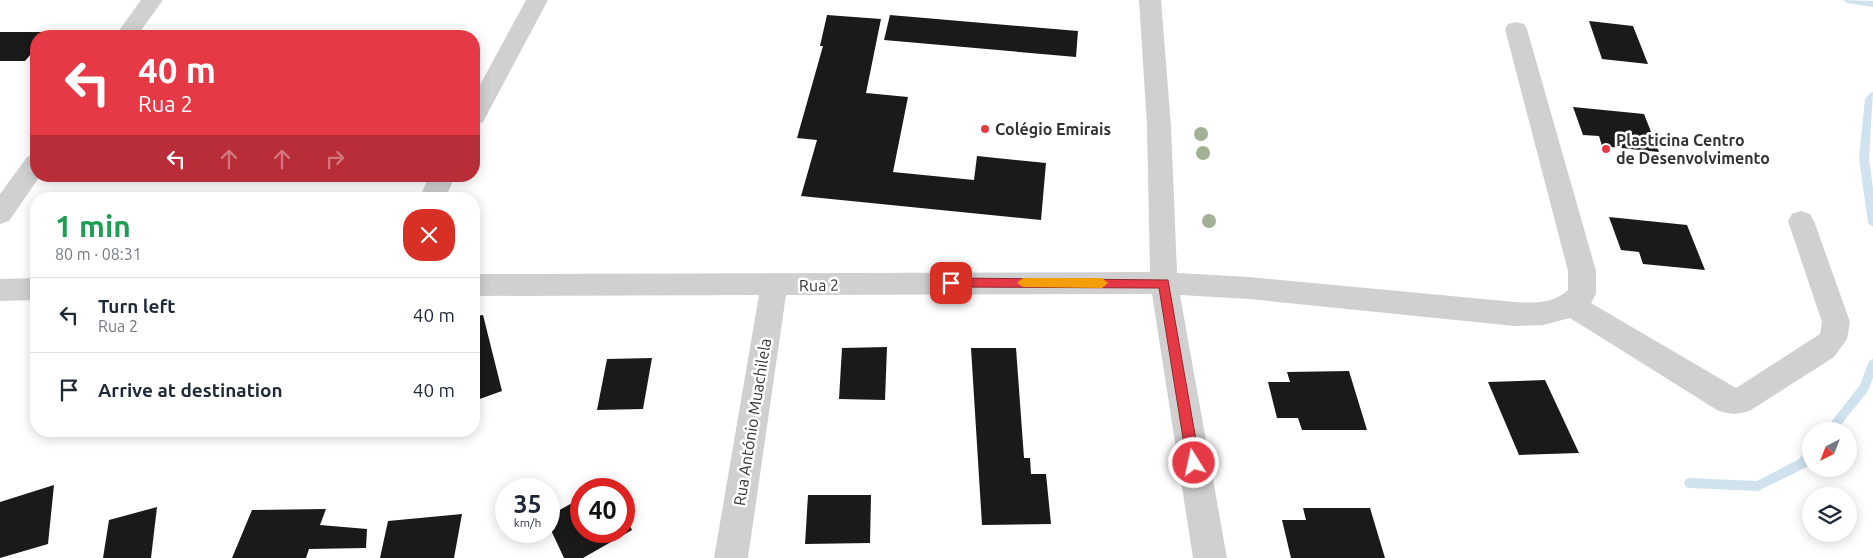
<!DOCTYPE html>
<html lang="en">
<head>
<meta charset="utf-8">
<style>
	:root { --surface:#fff; --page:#f6f6f7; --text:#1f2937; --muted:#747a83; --line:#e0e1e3 }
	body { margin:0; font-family:Ubuntu,sans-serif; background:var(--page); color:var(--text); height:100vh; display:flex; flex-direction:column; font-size:19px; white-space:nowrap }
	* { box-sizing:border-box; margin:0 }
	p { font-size:16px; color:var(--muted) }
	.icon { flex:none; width:28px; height:28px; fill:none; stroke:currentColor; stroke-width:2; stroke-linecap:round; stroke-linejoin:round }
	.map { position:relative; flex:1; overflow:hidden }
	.panel { position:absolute; left:30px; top:192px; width:450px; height:245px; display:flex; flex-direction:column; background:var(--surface); border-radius:20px; box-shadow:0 2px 12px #0003 }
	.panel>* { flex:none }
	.hud { position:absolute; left:30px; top:30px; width:450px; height:152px; border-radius:20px; box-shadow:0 2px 12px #0003; background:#e63946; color:#fff; overflow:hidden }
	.needle { width:32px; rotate:222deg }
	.tools { position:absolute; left:1802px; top:422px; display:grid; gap:10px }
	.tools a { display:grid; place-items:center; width:55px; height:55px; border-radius:50%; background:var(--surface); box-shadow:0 2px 12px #0003; font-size:25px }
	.speed { position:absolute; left:495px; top:478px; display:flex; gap:10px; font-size:25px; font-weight:700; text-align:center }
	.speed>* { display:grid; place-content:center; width:65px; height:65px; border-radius:50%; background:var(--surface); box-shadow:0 2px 12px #0003; line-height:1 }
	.speed small { font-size:12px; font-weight:400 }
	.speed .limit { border:8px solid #d22; background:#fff; color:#111 }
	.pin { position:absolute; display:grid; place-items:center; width:42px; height:42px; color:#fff; margin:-21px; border-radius:10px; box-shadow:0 2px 8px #0006 }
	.me { position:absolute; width:55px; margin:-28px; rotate:350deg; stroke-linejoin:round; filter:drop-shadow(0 0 4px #0008) }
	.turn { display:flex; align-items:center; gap:18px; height:105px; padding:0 25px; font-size:22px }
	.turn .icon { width:65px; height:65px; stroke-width:2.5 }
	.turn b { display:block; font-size:35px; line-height:42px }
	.lanes { display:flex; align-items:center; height:48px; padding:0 25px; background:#0003; justify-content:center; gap:25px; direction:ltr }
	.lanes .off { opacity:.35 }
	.round { display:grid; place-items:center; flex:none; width:52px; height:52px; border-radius:20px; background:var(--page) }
	.headline { display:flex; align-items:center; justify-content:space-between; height:85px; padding:0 25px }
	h1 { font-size:30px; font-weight:700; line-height:38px; color:#1e9e55 }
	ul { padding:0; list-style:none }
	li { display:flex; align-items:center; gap:15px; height:75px; padding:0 25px; border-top:1px solid var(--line) }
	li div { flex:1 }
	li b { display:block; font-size:19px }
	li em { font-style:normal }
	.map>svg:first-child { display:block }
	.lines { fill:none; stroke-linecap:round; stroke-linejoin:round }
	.stream { fill:#cfe2ee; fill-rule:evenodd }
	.building { fill:#1a1a1a }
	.minor { fill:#d0d0d0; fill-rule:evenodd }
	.tree { fill:#a2b095 }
	.route { fill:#e63946; stroke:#96252e }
	.slow { fill:#f59e0b }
	.poi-dot { fill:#e63946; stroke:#fff; stroke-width:2 }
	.labels { text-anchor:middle; stroke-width:5; stroke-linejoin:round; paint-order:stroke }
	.poi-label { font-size:16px; font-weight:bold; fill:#333; stroke:#fff; text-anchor:start }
	.street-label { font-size:16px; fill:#333; stroke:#fff }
</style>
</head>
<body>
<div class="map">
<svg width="1873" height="558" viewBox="0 0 1873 558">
	<rect width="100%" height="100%" fill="#fff"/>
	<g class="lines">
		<g class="stream">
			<path d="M1843,0L1873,1V7L1847,3Z"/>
			<path d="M1873,92L1869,158L1873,189V227L1868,223L1859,158L1865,99L1870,93Z"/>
			<path d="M1873,359V378L1868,391L1836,431H1824L1860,385L1869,361Z"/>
			<path d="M1811,448V461L1807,467L1758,491L1690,488L1686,487L1684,483L1686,479L1690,478L1757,481L1799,459L1807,449Z"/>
		</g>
	</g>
	<g class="building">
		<path d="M827,15L881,19L866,93L908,97L893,172L974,180L977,156L1046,163L1041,220L801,196L817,140L797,138L823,46H820Z"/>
		<path d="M890,15L1078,31L1076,57L884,40Z"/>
		<path d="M1589,21L1633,26L1648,64L1602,59Z"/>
		<path d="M0,32H49L46,36H36V48L25,61H0Z"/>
		<path d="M1573,107L1644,114L1659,152L1602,146L1599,136L1583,135Z"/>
		<path d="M1609,217L1687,225L1705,270L1643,264L1639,252L1621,250Z"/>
		<path d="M483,315L502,391L474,401V316Z"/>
		<path d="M887,347L885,400L839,399L842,348Z"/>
		<path d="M971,348H1016L1024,458H1030L1031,474H1046L1051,524L982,525Z"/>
		<path d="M652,358L643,409L597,410L607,359Z"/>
		<path d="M1349,371L1367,430H1302L1298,418H1277L1268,382H1290L1287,372Z"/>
		<path d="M1545,380L1579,453L1519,455L1488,382Z"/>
		<path d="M54,485L48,544L0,558V502Z"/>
		<path d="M808,495H871L870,543L805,544Z"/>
		<path d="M581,498V531H624V514L632,530L583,558H564L549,526V516Z"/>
		<path d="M157,507L151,558H103L109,520Z"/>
		<path d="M1303,508H1370L1385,558H1291L1282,520H1306Z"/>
		<path d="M326,509L320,525L367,529L366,548L309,549L306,558H232L252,510Z"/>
		<path d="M462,514L454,558H380L388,521Z"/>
	</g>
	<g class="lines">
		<g class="minor">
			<path d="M141,0H163L137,36H115Z"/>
			<path d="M526,0H548L483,122L474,124V96Z"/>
			<path d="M1139,0H1161L1171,126L1177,273L1249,277L1515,302C1535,303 1553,304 1568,290V271L1505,29L1508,24L1516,22L1524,24L1527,29L1596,271V294L1591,303L1736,388L1820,334L1822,322L1788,221L1792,214L1801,211L1810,214L1814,221L1850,322L1847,339L1834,357L1751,410C1738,415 1730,415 1717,410L1570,318L1543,325L1515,326L1249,299L1180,295L1227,558H1193L1152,294L786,295L748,558H714L759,295L474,296V274L1150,272L1147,126Z"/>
			<path d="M36,154V176H40L9,221L0,224V194L27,157Z"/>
			<path d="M429,176H455L445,199H419Z"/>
			<path d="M36,278V300L0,301V279Z"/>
		</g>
	</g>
	<g class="tree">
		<circle cx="1201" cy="134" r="7"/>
		<circle cx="1203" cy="153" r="7"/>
		<circle cx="1209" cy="221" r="7"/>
	</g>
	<path class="route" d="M951,278L1168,280L1200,463L1198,467H1189L1187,463L1159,288L951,287L945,283Z"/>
	<path class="slow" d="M1023,278H1102L1108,283L1102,288L1023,287L1017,283Z"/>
	<g class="poi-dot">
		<circle cx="985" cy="129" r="5"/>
		<circle cx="1606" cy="149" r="5"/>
	</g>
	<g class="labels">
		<g class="poi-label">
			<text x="995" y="135">Colégio Emirais</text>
			<text x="1616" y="146">Plasticina Centro<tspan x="1616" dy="18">de Desenvolvimento</tspan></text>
		</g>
		<g class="street-label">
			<text transform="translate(819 285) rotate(-1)" y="6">Rua 2</text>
			<text transform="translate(752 422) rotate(-81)" y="6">Rua António Muachilela</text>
		</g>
	</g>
</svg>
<div class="tools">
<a><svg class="needle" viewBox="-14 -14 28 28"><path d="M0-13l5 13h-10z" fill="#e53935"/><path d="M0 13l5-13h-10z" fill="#747a83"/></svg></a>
<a><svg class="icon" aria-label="layers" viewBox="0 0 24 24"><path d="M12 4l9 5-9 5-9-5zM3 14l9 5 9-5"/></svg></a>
</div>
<div class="speed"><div>35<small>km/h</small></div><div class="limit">40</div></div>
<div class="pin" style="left:951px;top:283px;background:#d93025"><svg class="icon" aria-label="arrive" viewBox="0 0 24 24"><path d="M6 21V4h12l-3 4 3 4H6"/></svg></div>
<svg class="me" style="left:1194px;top:463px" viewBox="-20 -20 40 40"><circle r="17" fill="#e63946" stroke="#fff" stroke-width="3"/><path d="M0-11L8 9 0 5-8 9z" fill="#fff"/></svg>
<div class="hud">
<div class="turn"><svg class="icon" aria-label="left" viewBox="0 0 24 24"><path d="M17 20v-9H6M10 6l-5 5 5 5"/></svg><div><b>40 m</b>Rua 2</div></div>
<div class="lanes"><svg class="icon" aria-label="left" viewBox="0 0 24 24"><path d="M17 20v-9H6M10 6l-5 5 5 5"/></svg><svg class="icon off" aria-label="ahead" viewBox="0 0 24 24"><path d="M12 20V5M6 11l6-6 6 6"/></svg><svg class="icon off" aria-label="ahead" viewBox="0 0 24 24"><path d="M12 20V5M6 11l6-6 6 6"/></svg><svg class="icon off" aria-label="right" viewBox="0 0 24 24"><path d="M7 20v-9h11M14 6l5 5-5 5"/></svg></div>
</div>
<section class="panel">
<div class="headline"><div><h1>1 min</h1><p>80 m · 08:31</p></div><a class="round" style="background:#d93025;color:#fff"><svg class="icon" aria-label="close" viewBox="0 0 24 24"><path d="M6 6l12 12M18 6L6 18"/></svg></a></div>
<ul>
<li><svg class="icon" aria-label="left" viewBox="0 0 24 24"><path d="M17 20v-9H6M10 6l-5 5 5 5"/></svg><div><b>Turn left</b><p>Rua 2</p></div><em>40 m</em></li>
<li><svg class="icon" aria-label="arrive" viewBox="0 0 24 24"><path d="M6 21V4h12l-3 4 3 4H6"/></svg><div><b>Arrive at destination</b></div><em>40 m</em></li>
</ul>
</section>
</div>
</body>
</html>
